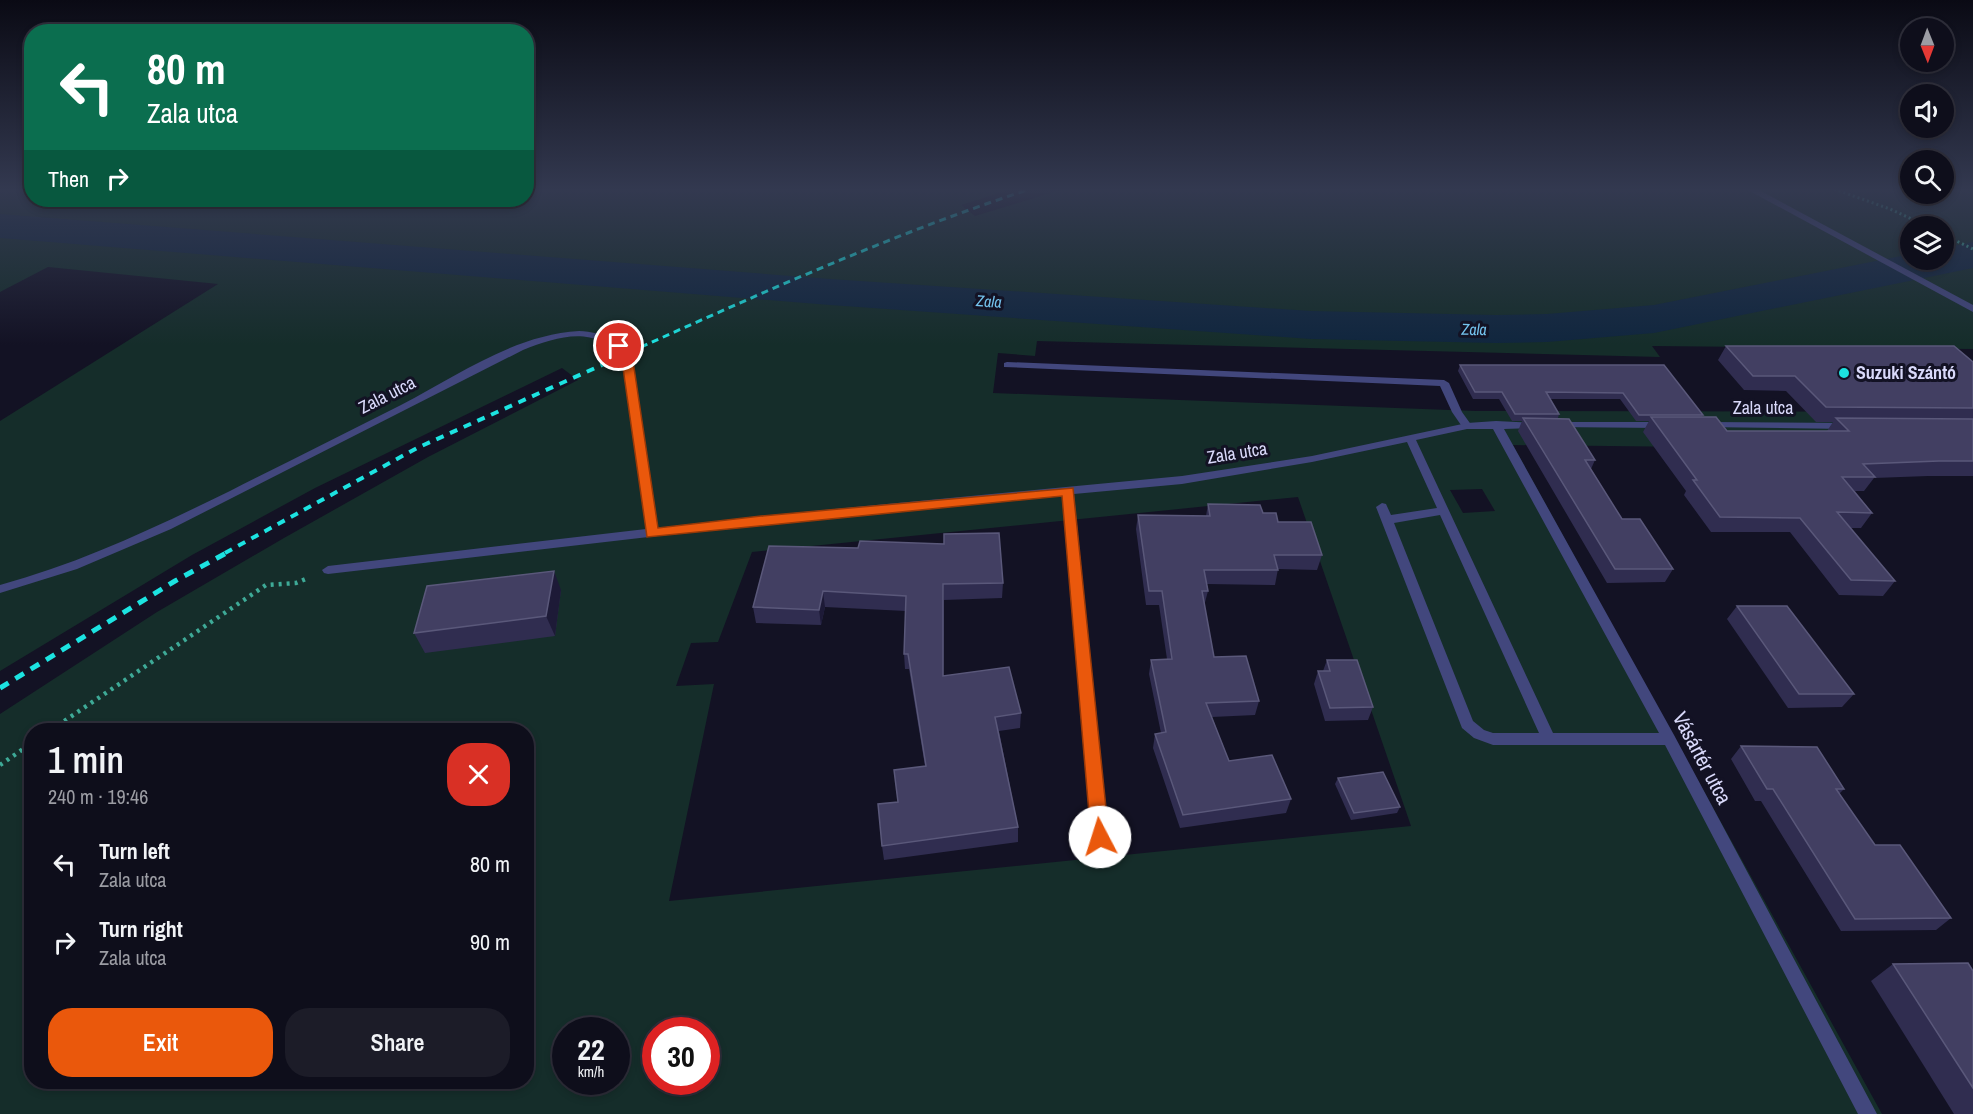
<!DOCTYPE html>
<html lang="en">
<head>
<meta charset="utf-8">
<style>
	:root { --surface:#0e0e1b; --page:#1c1c28; --text:#f1f3f6; --muted:#9b9ca3; --line:#2e2e3a; --accent:#ea580c }
	body { margin:0; font-family:"Archivo Narrow",sans-serif; background:var(--page); color:var(--text); height:100vh; display:flex; flex-direction:column; font-size:22px; white-space:nowrap }
	* { box-sizing:border-box; margin:0 }
	p { font-size:20px; color:var(--muted) }
	.icon { flex:none; width:33px; height:33px; fill:none; stroke:currentColor; stroke-width:2; stroke-linecap:round; stroke-linejoin:round }
	.map { position:relative; flex:1; overflow:hidden }
	.panel { position:absolute; left:24px; top:723px; width:510px; height:366px; display:flex; flex-direction:column; background:var(--surface); border-radius:24px; box-shadow:0 3px 9px #0003,0 0 0 2px var(--line) }
	.panel>* { flex:none }
	.guide { position:absolute; left:24px; top:24px; width:510px; height:183px; border-radius:24px; box-shadow:0 3px 9px #0003,0 0 0 2px var(--line); background:#0b6e4f; color:#fff; overflow:hidden }
	.needle { width:39px; rotate:179deg }
	.tools { position:absolute; left:1900px; top:18px; display:grid; gap:12px }
	.tools a { display:grid; place-items:center; width:54px; height:54px; border-radius:50%; background:var(--surface); box-shadow:0 3px 9px #0003,0 0 0 2px var(--line); font-size:30px }
	.speed { position:absolute; left:552px; top:1017px; display:flex; gap:12px; font-size:30px; font-weight:700; text-align:center }
	.speed>* { display:grid; place-content:center; width:78px; height:78px; border-radius:50%; background:var(--surface); box-shadow:0 3px 9px #0003,0 0 0 2px var(--line); line-height:1 }
	.speed small { font-size:15px; font-weight:400 }
	.speed .limit { border:9px solid #d22; background:#fff; color:#111 }
	.pin { position:absolute; display:grid; place-items:center; width:51px; height:51px; color:#fff; margin:-26px; border:3px solid #fff; border-radius:50%; box-shadow:0 2px 6px #0007 }
	.me { position:absolute; width:66px; margin:-33px; rotate:355deg; stroke-linejoin:round; filter:drop-shadow(0 0 4px #0008) }
	.turn { display:flex; align-items:center; gap:21px; height:126px; padding:0 24px; font-size:27px }
	.turn .icon { width:78px; height:78px; stroke-width:2.5 }
	.turn b { display:block; font-size:42px; line-height:51px }
	.then { display:flex; align-items:center; height:57px; padding:0 24px; background:#0003; gap:12px; font-size:22px }
	.round { display:grid; place-items:center; flex:none; width:63px; height:63px; border-radius:24px; background:var(--page) }
	.overview { display:flex; align-items:center; justify-content:space-between; height:102px; padding:0 24px }
	h1 { font-size:36px; font-weight:600; line-height:45px }
	.action { display:flex; gap:12px; margin-top:auto; padding:12px 24px }
	.action a { flex:1; height:69px; border-radius:24px; background:var(--accent); color:#fff; font-size:24px; font-weight:600; line-height:69px; text-align:center }
	.action a+a { background:var(--page); color:var(--text) }
	ul { padding:0; list-style:none }
	li { display:flex; align-items:center; gap:18px; height:78px; padding:0 24px }
	li div { flex:1 }
	li b { display:block; font-size:22px }
	li em { font-style:normal }
	.map>svg:first-child { display:block }
	.green { fill:#152d2a; fill-rule:evenodd }
	.lines { fill:none; stroke-linecap:round; stroke-linejoin:round }
	.river { fill:#10263e; fill-rule:evenodd }
	.path-far1 { stroke:#3eaa97; stroke-width:3; stroke-dasharray:2 3; stroke-linecap:butt }
	.path { stroke:#3eaa97; stroke-width:4.5; stroke-dasharray:3 5; stroke-linecap:butt }
	.service { fill:#42477d; fill-rule:evenodd }
	.minor { fill:#42477d; fill-rule:evenodd }
	.tertiary { fill:#42477d; fill-rule:evenodd }
	.rail-far2 { stroke:#1ce3e1; stroke-width:3; stroke-dasharray:7 5; stroke-linecap:butt }
	.rail-far1 { stroke:#1ce3e1; stroke-width:4; stroke-dasharray:8 7; stroke-linecap:butt }
	.rail { stroke:#1ce3e1; stroke-width:5; stroke-dasharray:10 8; stroke-linecap:butt }
	.wall { fill:#302d50 }
	.shaded-wall { fill:#1d1a37 }
	.building { fill:#423f62; stroke:#5a587a; stroke-width:1.5 }
	.route { fill:#ea580c; stroke:#983908; stroke-width:1.5 }
	.poi-dot { fill:#1ce3e1; stroke:#131224; stroke-width:2 }
	.labels { text-anchor:middle; stroke-width:6; stroke-linejoin:round; paint-order:stroke }
	.far-water-label { font-size:16px; font-style:italic; fill:#74c3ee; stroke:#131224 }
	.poi-label { font-size:18px; font-weight:bold; fill:#d9d9fa; stroke:#131224; text-anchor:start }
	.street-label { font-size:18px; fill:#d9d9fa; stroke:#131224 }
	.near-street-label { font-size:21px; fill:#d9d9fa; stroke:#131224 }
</style>
</head>
<body>
<div class="map">
<svg width="1973" height="1114" viewBox="0 0 1973 1114">
	<rect width="100%" height="100%" fill="#131224"/>
	<path class="green" d="M0,189H31L32,200H526L527,189H1012L961,205L975,216L1064,189H1911V194H1944V189H1973V349L1652,346L1660,357L1037,341L1035,356L998,353L993,393L1476,411L1973,412V450L1513,445L1882,1114H0V714L157,612L284,538L428,457L578,380L562,368L315,488L192,555L0,671V421L218,284L48,267L0,292ZM1911,226H1944V260H1911ZM1482,489L1495,511L1463,513L1450,490ZM1298,497L1411,826L669,901L714,684L676,686L691,643L718,642L752,552ZM32,730H526V1082H32ZM566,1030H616V1082H566ZM656,1030H706V1082H656Z"/>
	<g class="lines">
		<path class="river" d="M0,214L830,279L1311,311L1496,315L1547,314L1654,305L1911,254V260H1944V248L1973,242V268L1654,333L1547,342L1496,343L1311,339L830,305L0,238Z"/>
		<g class="path-far1">
			<path d="M1834,189L1890,209L1927,226"/>
			<path d="M1944,235L1973,249"/>
		</g>
		<g class="path">
			<path d="M51,730L266,585L296,583L308,578"/>
			<path d="M0,765L32,743"/>
		</g>
		<path class="service" d="M1007,362L1444,380L1449,383L1462,412L1472,426L1471,428H1463L1452,412L1440,386L1004,367V363Z"/>
		<g class="minor">
			<path d="M579,331C604,332 619,341 633,361L657,528L761,516L1182,476L1312,456L1467,423L1496,421L1539,423L1540,425L1535,428L1504,429L1674,735L1877,1114H1858L1665,745H1493L1474,738L1462,728L1376,507L1382,503L1386,504L1391,515L1437,508L1407,442L1312,462L1182,484L1074,494L1108,837L1105,842L1100,844L1095,842L1092,837L1063,495L761,524L328,574L324,573L322,570L328,566L646,529L623,361C597,324 559,336 523,350L171,529L77,569L0,593V585C81,563 156,527 230,491C287,462 344,434 401,405C457,376 513,335 579,331ZM1467,429H1493L1659,733H1553L1416,440ZM1440,515L1539,733H1493L1484,730L1473,721L1394,523Z"/>
			<path d="M1558,422H1661L1666,425L1661,428L1554,427L1553,425L1554,423Z"/>
			<path d="M1708,422L1847,423L1852,426L1847,429L1704,427L1703,425L1704,423Z"/>
		</g>
		<path class="tertiary" d="M1746,189H1757L1973,305V312Z"/>
		<path class="rail-far2" d="M630,352C761,293 893,234 1030,189"/>
		<path class="rail-far1" d="M225,553L417,448L633,351"/>
		<path class="rail" d="M0,688L175,581L228,552"/>
	</g>
	<g class="wall">
		<path d="M1726,346L1973,362V476H1928L1874,478L1864,491H1855L1872,513L1861,528H1850L1895,581L1883,596L1839,595L1790,532H1711L1684,495L1686,491L1643,432L1649,421H1636L1620,399H1550L1559,414L1558,418L1595,460L1591,469L1622,519L1673,569L1665,582L1607,583L1518,431L1522,421H1512L1499,399H1473L1458,371L1460,365H1664L1703,415L1702,417L1727,431H1827L1833,422H1816L1786,391L1744,390L1718,360Z"/>
		<path d="M1208,504L1263,513L1278,522L1322,555L1317,570L1278,569L1275,585L1207,584L1208,591L1204,606L1214,657L1259,701L1255,715L1212,717L1229,761L1291,799L1286,813L1180,828L1153,748L1155,734L1161,733L1149,674L1151,660L1167,659L1159,605H1146L1136,529L1138,515L1206,516Z"/>
		<path d="M944,544L1003,583L1002,598L944,600L943,676L1021,713L1020,728L999,731L1018,827V842L884,860L882,846L898,802L925,766L909,669H905L904,654L906,611L825,607L821,625L756,623L753,607L858,548Z"/>
		<path d="M561,590L555,636L425,653L414,633Z"/>
		<path d="M1737,606L1854,694L1842,707L1788,708L1727,619Z"/>
		<path d="M1327,660L1373,707L1368,720L1325,721L1314,684L1318,671H1323Z"/>
		<path d="M1741,746L1844,789L1839,794L1875,845L1951,918L1936,930L1841,931L1761,801H1755L1731,759Z"/>
		<path d="M1338,778L1400,807L1397,813L1351,820L1335,784Z"/>
		<path d="M1893,964L1973,971V1114H1954L1871,981Z"/>
	</g>
	<g class="shaded-wall">
		<path d="M554,571L561,590L555,636L546,616Z"/>
		<path d="M943,584L944,600L943,691Z"/>
		<path d="M823,591L825,607L821,625L819,610Z"/>
	</g>
	<g class="building">
		<path d="M1726,346H1954L1973,362V408L1826,407L1795,376H1753Z"/>
		<path d="M1460,365H1664L1703,415H1639L1623,393L1546,392L1559,414H1515L1502,392H1475Z"/>
		<path d="M1651,417H1716L1727,431H1849L1836,418L1973,419V461H1939L1863,464L1875,477H1842L1872,513L1837,512L1895,581L1851,580L1800,518L1720,517L1693,480H1697Z"/>
		<path d="M1523,418L1569,419L1595,460H1585L1622,519H1640L1673,569H1615Z"/>
		<path d="M1208,504L1260,505L1263,513H1276L1278,522H1311L1322,555H1274L1278,570H1204L1208,591H1202L1214,657L1246,656L1259,701L1206,703L1229,761L1272,755L1291,799L1183,815L1155,734L1166,732L1151,660L1172,659L1162,591H1149L1138,515L1210,516Z"/>
		<path d="M999,533L1003,583L943,584V676L1009,667L1021,713L995,717L1018,827L882,846L878,804L898,802L894,770L926,766L908,654H904L906,596L823,591L819,610L753,607L769,546L858,548L860,541L944,544V534Z"/>
		<path d="M554,571L546,616L414,633L427,586Z"/>
		<path d="M1737,606H1787L1854,694H1799Z"/>
		<path d="M1327,660H1357L1373,707L1330,708L1318,671H1330Z"/>
		<path d="M1741,746L1817,747L1844,789H1836L1875,845H1900L1951,918L1855,919L1773,789H1767Z"/>
		<path d="M1383,772L1400,807L1354,813L1338,778Z"/>
		<path d="M1968,963L1973,971V1088L1893,964Z"/>
	</g>
	<linearGradient id="sky" x2="0" y2="1"><stop stop-color="#0a0a14"/><stop offset="0.55" stop-color="#333950"/><stop offset="1" stop-color="#333950" stop-opacity="0"/></linearGradient>
	<rect width="1973" height="345" fill="url(#sky)"/>
	<path class="route" d="M619,342L622,343L633,361L658,528L761,516L1073,488L1109,837L1106,842L1100,844L1094,842L1091,837L1062,496L647,537L622,361L613,346Z"/>
	<circle class="poi-dot" cx="1844" cy="373" r="6"/>
	<g class="labels">
		<g class="far-water-label">
			<text transform="translate(989 301) rotate(4)" y="6">Zala</text>
			<text transform="translate(1474 329) rotate(1)" y="6">Zala</text>
		</g>
		<g class="poi-label">
			<text x="1856" y="379">Suzuki Szántó</text>
		</g>
		<g class="street-label">
			<text transform="translate(387 395) rotate(-27)" y="6">Zala utca</text>
			<text x="1763" y="414">Zala utca</text>
			<text transform="translate(1237 453) rotate(-9)" y="6">Zala utca</text>
		</g>
		<g class="near-street-label">
			<text transform="translate(1702 758) rotate(62)" y="7">Vásártér utca</text>
		</g>
	</g>
</svg>
<div class="tools">
<a><svg class="needle" viewBox="-14 -14 28 28"><path d="M0-13l5 13h-10z" fill="#e53935"/><path d="M0 13l5-13h-10z" fill="#9b9ca3"/></svg></a>
<a><svg class="icon" aria-label="sound" viewBox="0 0 24 24"><path d="M4 9h4l5-4v14l-5-4H4zM17 9q2 3 0 6"/></svg></a>
<a><svg class="icon" aria-label="search" viewBox="0 0 24 24"><circle cx="10" cy="10" r="6"/><path d="M15 15l6 6"/></svg></a>
<a><svg class="icon" aria-label="layers" viewBox="0 0 24 24"><path d="M12 4l9 5-9 5-9-5zM3 14l9 5 9-5"/></svg></a>
</div>
<div class="speed"><div>22<small>km/h</small></div><div class="limit">30</div></div>
<div class="pin" style="left:619px;top:346px;background:#d93025"><svg class="icon" aria-label="arrive" viewBox="0 0 24 24"><path d="M6 21V4h12l-3 4 3 4H6"/></svg></div>
<svg class="me" style="left:1100px;top:837px" viewBox="-20 -20 40 40"><circle r="19" fill="#fff"/><path d="M0-13L10 11 0 6-10 11z" fill="#ea580c"/></svg>
<div class="guide">
<div class="turn"><svg class="icon" aria-label="left" viewBox="0 0 24 24"><path d="M17 20v-9H6M10 6l-5 5 5 5"/></svg><div><b>80 m</b>Zala utca</div></div>
<div class="then">Then<svg class="icon" aria-label="right" viewBox="0 0 24 24"><path d="M7 20v-9h11M14 6l5 5-5 5"/></svg></div>
</div>
<section class="panel">
<div class="overview"><div><h1>1 min</h1><p>240 m · 19:46</p></div><a class="round" style="background:#d93025;color:#fff"><svg class="icon" aria-label="close" viewBox="0 0 24 24"><path d="M6 6l12 12M18 6L6 18"/></svg></a></div>
<ul>
<li><svg class="icon" aria-label="left" viewBox="0 0 24 24"><path d="M17 20v-9H6M10 6l-5 5 5 5"/></svg><div><b>Turn left</b><p>Zala utca</p></div><em>80 m</em></li>
<li><svg class="icon" aria-label="right" viewBox="0 0 24 24"><path d="M7 20v-9h11M14 6l5 5-5 5"/></svg><div><b>Turn right</b><p>Zala utca</p></div><em>90 m</em></li>
</ul>
<div class="action"><a>Exit</a><a>Share</a></div>
</section>
</div>
</body>
</html>
